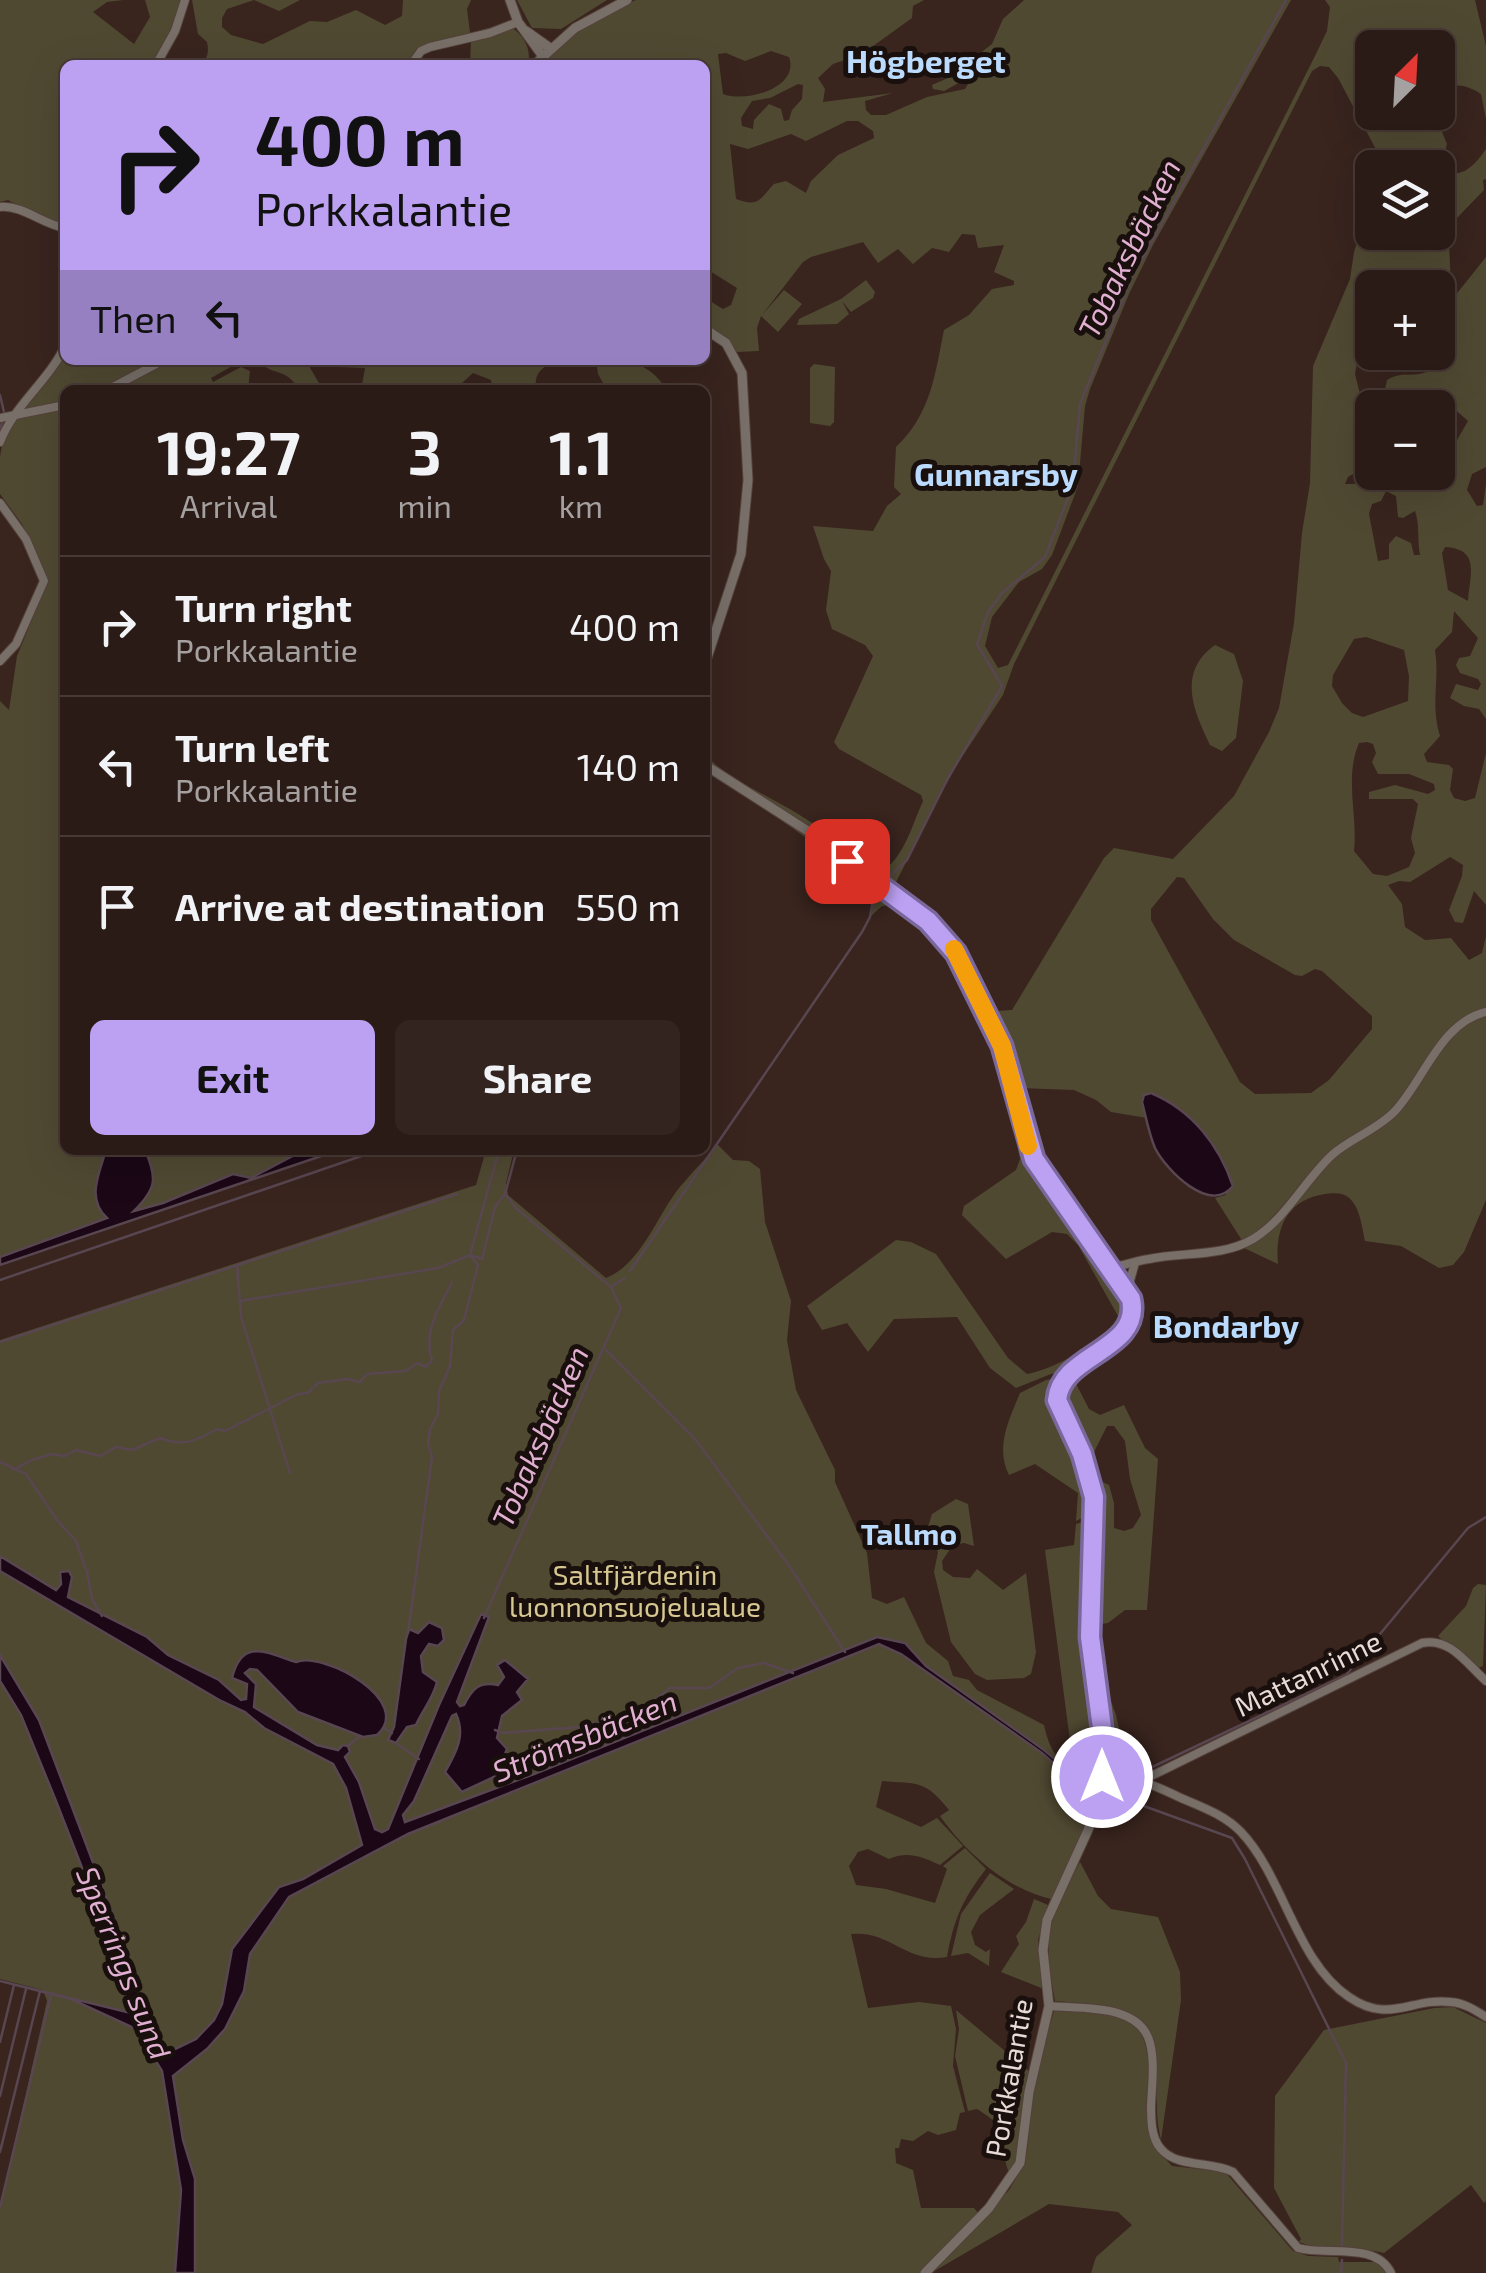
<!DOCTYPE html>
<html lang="en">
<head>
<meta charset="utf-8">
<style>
	:root { --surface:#2b1b16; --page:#33241f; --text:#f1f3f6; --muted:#a6a1a1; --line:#473935; --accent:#bca0f2 }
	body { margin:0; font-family:"Exo 2",sans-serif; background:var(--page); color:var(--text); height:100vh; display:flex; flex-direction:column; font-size:38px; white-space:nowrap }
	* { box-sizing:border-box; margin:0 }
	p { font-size:32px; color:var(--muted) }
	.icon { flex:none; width:55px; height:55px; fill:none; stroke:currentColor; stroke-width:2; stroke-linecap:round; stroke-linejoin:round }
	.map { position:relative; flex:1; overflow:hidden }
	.details { position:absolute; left:60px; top:385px; width:650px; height:770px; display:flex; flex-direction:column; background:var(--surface); border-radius:15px; box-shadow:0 10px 40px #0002,0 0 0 2px var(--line) }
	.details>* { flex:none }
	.hud { position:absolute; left:60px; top:60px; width:650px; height:305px; border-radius:15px; box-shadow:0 10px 40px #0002,0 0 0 2px var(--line); background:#bca0f2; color:#111; overflow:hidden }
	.needle { width:65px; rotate:24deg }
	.controls { position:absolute; left:1355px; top:30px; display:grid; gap:20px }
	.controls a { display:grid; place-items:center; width:100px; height:100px; border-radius:15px; background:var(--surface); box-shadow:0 10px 40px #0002,0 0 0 2px var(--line); font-size:50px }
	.pin { position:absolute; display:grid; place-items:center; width:85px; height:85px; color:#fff; margin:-42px; border-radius:20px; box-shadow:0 5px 15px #0006 }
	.me { position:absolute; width:110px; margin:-55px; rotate:0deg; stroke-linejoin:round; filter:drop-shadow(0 0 8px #0008) }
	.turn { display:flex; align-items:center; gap:35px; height:210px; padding:0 30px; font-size:45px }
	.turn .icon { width:130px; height:130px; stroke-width:2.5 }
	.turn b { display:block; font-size:70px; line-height:85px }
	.then { display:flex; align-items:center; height:95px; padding:0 30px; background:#0003; gap:20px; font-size:38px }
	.eta { display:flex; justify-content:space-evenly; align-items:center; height:170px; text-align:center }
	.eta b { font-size:60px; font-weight:700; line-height:70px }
	.button { display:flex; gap:20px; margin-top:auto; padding:20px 30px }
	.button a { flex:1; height:115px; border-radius:15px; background:var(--accent); color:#111; font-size:40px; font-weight:700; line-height:115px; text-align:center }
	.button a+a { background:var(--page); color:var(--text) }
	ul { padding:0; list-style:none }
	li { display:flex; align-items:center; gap:30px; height:140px; padding:0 30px; border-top:2px solid var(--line) }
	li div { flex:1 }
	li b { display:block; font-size:38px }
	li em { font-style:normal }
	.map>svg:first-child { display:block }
	.green { fill:#504932; fill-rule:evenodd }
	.water { fill:#1b0716; stroke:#584650; stroke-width:2.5 }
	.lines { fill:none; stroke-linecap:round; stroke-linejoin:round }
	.stream { stroke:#584650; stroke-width:2.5 }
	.minor-casing { stroke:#55413b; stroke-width:10 }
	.tertiary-casing { stroke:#55413b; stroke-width:11 }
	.minor { stroke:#776f68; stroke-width:8 }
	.tertiary { stroke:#776f68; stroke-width:9 }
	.route-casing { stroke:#7a689d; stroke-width:25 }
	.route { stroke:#bca0f2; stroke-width:18 }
	.slow { stroke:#f59e0b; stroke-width:18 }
	.labels { text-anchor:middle; stroke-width:10; stroke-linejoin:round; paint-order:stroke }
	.park-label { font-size:28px; fill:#d7c790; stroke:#19100d }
	.street-label { font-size:28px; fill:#e8dad6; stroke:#19100d }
	.water-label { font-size:30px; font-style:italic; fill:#e1afd1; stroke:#19100d }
	.neighbourhood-label { font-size:30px; font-weight:bold; fill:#bbdbfe; stroke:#19100d }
	.quarter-label { font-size:32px; font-weight:bold; fill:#bbdbfe; stroke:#19100d }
</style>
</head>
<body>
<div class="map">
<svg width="1486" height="2273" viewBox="0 0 1486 2273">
	<rect width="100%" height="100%" fill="#39241e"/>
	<g class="green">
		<path d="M0,0H123L107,2L93,12L134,44L150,17L145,0H181L166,43L152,65H65V225L51,223L8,200L0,202Z"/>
		<path d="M192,0H300L279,11L254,0L227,9L222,18V27L231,35L263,44L310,21L327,22L356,10L385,25L402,16L403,0H471L467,9L470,33L499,25V28L413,56L407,65H201C208,58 209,52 207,42L198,34Z"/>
		<path d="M517,0H607L561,29L532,28Z"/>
		<path d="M636,0H924L913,6L912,18L862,54L833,64L818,78L825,89L823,102L893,93L865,101L866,110L871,115H886L927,97L965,89L968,84L964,80L944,91L933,89L932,85L948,78L992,44L1003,19L1024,0H1291L1153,245L1129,294L1090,389L1085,406L1078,486L1052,555L1042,569L1019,582L992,617L985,646L998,668L1008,665L1316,54L1327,31L1330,7L1325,0H1475L1486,46V119L1481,94C1465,84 1453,82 1438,93V48H1372V112L1434,113L1447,144L1441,165C1458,185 1476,164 1486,149V179L1483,180L1484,190L1457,218L1449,241L1451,288L1438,299V288H1372L1371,326L1361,339L1355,374L1360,394L1377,404L1382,403L1387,380C1400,372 1406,376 1419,374C1454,368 1465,330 1450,302L1486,257V467L1472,474L1467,490L1477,506L1483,505L1486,484V719L1479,709L1464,706L1450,698L1456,684L1478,690L1481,684L1478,679L1460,673L1456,665L1459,658L1470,656L1478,638L1454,611L1452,632L1435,650C1440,683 1430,702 1440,736L1424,754L1427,762L1449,765L1453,769L1450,790L1454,798L1465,801L1475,798L1486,753V905L1474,891L1463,923L1455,922L1449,910L1462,876L1463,865L1450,857L1410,882L1399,881L1388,885L1402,904L1405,927L1425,940L1451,938L1469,960L1482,953L1486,936V1008C1439,1020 1423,1076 1392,1109C1375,1127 1348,1136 1329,1153C1296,1183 1282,1216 1243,1242L1215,1198L1226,1195L1142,1102L1147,1118L1111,1112L1096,1100L1074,1090L1018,1088L996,1023L952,939L933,920L870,876L808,825L705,760V755C730,780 767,795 798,814C825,830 848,851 872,872L878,873C903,862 912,825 923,801L921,795L839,749L834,742L873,656L865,645L832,629L826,610L831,571L824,559L813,526L873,531L887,506L901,494L894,487L896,447C931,414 935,374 944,330L969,315L992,289L1014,285V281L994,272L1004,245L978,248L975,235L962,234L949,252L932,248L913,264L898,249L878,263L863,242L811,257L803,262L762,315L784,290L802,304L778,332L761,316L757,328L759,351L737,352L727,339L705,324V298L723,309L731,305L737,288L705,268V65H539C566,39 601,14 636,0ZM771,51L789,57C800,88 746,103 723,94L718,54L726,53L745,61ZM1320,66L1329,67L1338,78L1379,155L1378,167L1438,168V232H1372V197L1354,252L1350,279L1313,366L1310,483L1302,533L1294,623L1279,708L1269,732L1234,796L1173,859L1114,848L1104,858L1012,1010L998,1011L958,939L941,920L898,888L896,882L954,769L1003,695L1014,664L1312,71ZM798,84L803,85L802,99L792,110L789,120L784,121L781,109L769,104L754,120L753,129L742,126L741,118L752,101L770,98ZM847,121H858L873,131L874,138L838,155L811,181L806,193L786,181L774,184C760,198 760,208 736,199L730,144L748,149L791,134L806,141ZM1451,406L1468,421L1449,454L1454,484L1444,482L1438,442V472L1381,473L1359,484H1345L1348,477L1372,463V408H1438V417L1439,411ZM1386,491L1396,496L1398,517L1403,518L1415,511C1420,525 1417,540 1420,555H1414L1411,543L1396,536L1389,544V559L1378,561L1369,514L1372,504L1381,501ZM1445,547C1482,549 1469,577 1468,601L1448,590L1442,553ZM1366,637L1404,650L1409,676L1408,701L1363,717L1352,713L1342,703L1332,686L1333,675L1354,639ZM1367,742L1373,744L1376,753L1372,762L1378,774H1409L1434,784L1435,790L1428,794L1395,785L1369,792V799H1413L1418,804L1411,838L1415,853L1409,867L1387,876L1373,874L1354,851C1358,815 1344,778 1359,743ZM1177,877L1184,878L1213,919L1234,940L1295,975L1302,976L1315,969L1322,971L1372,1016V1029L1329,1080L1311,1093L1255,1094L1240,1082L1151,920V909Z"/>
		<path d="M512,28C524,35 533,52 527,65H470L471,39Z"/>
		<path d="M866,280L875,292L873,298L851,312L842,301L849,314L837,324L797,325L799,319L841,299Z"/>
		<path d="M65,353V360H243L211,378L213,382L241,367L250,371L248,390H65V1150H304L251,1178L233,1174L163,1203L93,1222L0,1257V701L9,710L17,656L48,581L22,524L0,494V457L3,439L13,419Z"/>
		<path d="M258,360H554V361C540,369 534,374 536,390H493L491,380L473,373L462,383L466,390H361L365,368L309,366L323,390H299C286,366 271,377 258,360Z"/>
		<path d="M596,360C628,360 648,361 667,390H607L598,374Z"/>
		<path d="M814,364L835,367L834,422L830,426L810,423V368Z"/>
		<path d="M1215,645L1234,654L1243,681L1236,738L1222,751L1210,745C1193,710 1177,672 1215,645Z"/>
		<path d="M712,775L828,848L945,942L993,1032L1029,1158L1086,1237L1095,1256L1123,1289L1129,1314L1119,1332L1065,1372L1051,1374L1016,1388L990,1368L957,1317L894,1319L868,1352L847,1323L822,1330L807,1306L896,1240L911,1242L936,1254L1008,1358L1027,1374C1053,1370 1108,1340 1118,1316L1078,1245L1067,1234L1052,1232L1006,1259L962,1215L964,1206L1016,1170L1020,1159L1003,1075L974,1004L941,944L890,905L882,906L870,917L874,893C825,847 768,811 712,775Z"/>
		<path d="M1486,1014V1200L1464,1252L1453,1265L1439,1268L1401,1246L1365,1241C1362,1227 1360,1206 1348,1197C1342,1192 1332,1193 1325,1194C1286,1200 1275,1229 1278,1264L1244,1248C1285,1226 1301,1182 1336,1155C1359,1138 1388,1127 1405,1105C1431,1072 1444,1030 1486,1014Z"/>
		<path d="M717,1144L733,1160L749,1161L760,1169L765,1222L791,1301L787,1340L796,1390L835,1470V1482L867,1553L872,1598L887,1604L904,1597L926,1643L948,1661L953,1676L969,1680L977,1690L1044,1725C1048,1742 1053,1758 1070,1766V1741L1045,1550L1074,1545L1076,1524L1093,1519C1087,1569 1083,1621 1089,1672C1093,1707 1104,1743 1098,1778C1091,1822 1070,1860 1051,1899C1007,1889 966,1853 940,1816L949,1810C925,1780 919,1784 882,1781L876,1807L921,1827L937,1818L963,1846L940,1865C921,1856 906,1851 889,1859L868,1849L858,1852L849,1866L856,1885L886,1889L935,1903L947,1869L943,1866L965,1848L986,1869C962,1900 954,1919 947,1957C906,1964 891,1930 851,1934L868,2008L919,2002L951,2006L956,2029L953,2066L965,2112L960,2113L956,2130L938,2135L928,2131L913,2141L901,2139L899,2148H895L896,2163L913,2170L921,2208H974L979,2214L921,2273H0V2208L47,2001L43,1990L0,1979V1340L476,1185L486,1150H514L506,1183L508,1195L606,1278C644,1263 659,1208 686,1180C697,1167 707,1158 717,1144ZM877,1637L905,1642L926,1666L1044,1750L1083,1784L1082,1787L1042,1753L889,1647L879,1644L809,1673L779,1677Z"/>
		<path d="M1071,1374L1089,1409L1100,1415L1124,1405L1145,1448L1158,1459L1147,1610H1125L1108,1623L1094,1625L1092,1481L1096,1479L1109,1485L1114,1503V1528L1124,1531L1133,1528L1141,1515L1130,1479L1125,1441L1114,1426H1107L1093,1454V1469L1090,1470L1061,1406L1059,1393Z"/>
		<path d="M1059,1378L1053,1400L1080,1457L1093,1512L1076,1521L1078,1493L1035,1464L1009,1475C995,1447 1009,1420 1020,1393L1046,1380Z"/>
		<path d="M956,1499L968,1504L974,1546L964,1543L953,1545L942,1561L943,1570L953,1577L970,1578L977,1569L1003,1590L1026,1573L1036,1652L1031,1674L1024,1678L987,1680L975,1674L951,1642L934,1572L938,1552L927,1530L932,1514Z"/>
		<path d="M1478,1584L1486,1585L1483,1666L1476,1669L1438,1636L1466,1606L1473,1588Z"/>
		<path d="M1098,1666L1107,1675L1104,1682L1116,1715L1125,1756L1132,1758L1139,1752L1151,1765L1147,1775L1111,1773L1106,1768V1736Z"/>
		<path d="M1080,1862L1098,1896L1111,1909L1158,1917L1180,1972L1181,2000L1161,2140C1156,2121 1157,2105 1156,2085C1156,2073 1158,2058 1155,2046C1147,2003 1089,2004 1055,2001C1043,1935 1047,1920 1080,1862Z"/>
		<path d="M990,1873L1014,1889L980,1915L971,1932L975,1945L986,1952L990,1949L989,1966L968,1953L951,1956L961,1914Z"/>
		<path d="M1034,1899L1048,1905L1038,1940L1044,1989L1001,1972L1019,1944L1016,1936L1026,1922Z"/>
		<path d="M1453,2007L1486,2023V2201L1484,2203L1471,2185L1384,2253C1357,2246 1325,2253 1299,2242L1301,2239L1274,2188L1275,2096L1324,2030L1434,2008Z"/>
		<path d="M956,2010L1030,2072L1015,2166L1010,2175C995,2139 1019,2135 977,2109L968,2111L955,2056L959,2029Z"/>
		<path d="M1054,2011C1146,2012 1148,2022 1153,2109C1154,2120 1152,2139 1156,2148C1159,2154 1168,2161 1172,2166L1225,2172L1293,2251L1308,2256L1338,2257L1339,2262H1378L1387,2273H1091L1096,2257L1132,2225L1118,2212L1049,2204L931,2273L1009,2190L1021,2170L1027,2151L1035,2076Z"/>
	</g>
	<g class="water">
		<path d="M1151,1093C1192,1110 1219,1145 1233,1186C1210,1215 1166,1170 1155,1148C1149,1134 1146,1117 1142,1102L1144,1095Z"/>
		<path d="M106,1150H145C158,1179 156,1189 134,1211L163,1203L233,1174L251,1178L304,1150H339L0,1265V1257L107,1218C86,1199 99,1174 106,1150Z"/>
		<path d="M0,1556L56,1590L61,1584L60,1572L69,1571L72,1577L68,1597L147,1637L168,1655L219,1680L241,1700L246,1699L247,1684L232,1678C242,1637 267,1653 296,1662C324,1651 415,1701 377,1735L363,1737L298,1712L257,1670L250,1669L245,1673L256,1684L254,1707L317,1745L338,1750L343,1745L348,1746L350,1752L345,1757L359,1782L375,1829L382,1832L388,1829L439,1705L481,1614L489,1617L457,1702L460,1706L464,1705C472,1689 479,1681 498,1685L504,1677L497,1665L505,1660L528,1679L517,1692L522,1700L502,1716L497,1738L507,1749L496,1776L462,1792L445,1772C456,1753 466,1735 456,1714L452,1716L414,1801L403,1815L405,1822L534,1774L877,1637L905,1643L926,1666L1044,1750L1084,1784L1081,1787L1042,1753L901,1654L879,1644L408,1834L289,1897L250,1954L244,1991L225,2029L207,2049L173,2076L183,2140L195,2179V2273H175L181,2190L162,2071L136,2029L71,1999L0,1981L131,2013L102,1919L56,1801L21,1715L0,1681V1655L39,1720L116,1923L149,2026L167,2053L196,2039L214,2020L222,2004L232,1949L279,1887L303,1879L362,1845L346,1788L333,1764L264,1728L245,1712L221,1701L0,1571Z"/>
		<path d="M429,1622L442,1628L444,1640L438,1646L429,1644L421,1656L423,1672L437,1682C433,1699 423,1709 416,1725L407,1727L396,1743L388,1740L394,1727L406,1639L409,1629L418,1633Z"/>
	</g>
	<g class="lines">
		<g class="stream">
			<path d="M0,395L4,412"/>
			<path d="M0,429L2,423"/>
			<path d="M884,882L907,860L947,780L1002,686L977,644L988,612L1002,593L1045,557L1073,485L1080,404L1132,277L1286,0"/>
			<path d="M517,1150L505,1194L516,1208L611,1287"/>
			<path d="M237,1265L241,1317L290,1473"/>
			<path d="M630,1271L862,932L870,917L874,893"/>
			<path d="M0,1280L379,1150"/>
			<path d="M240,1301L438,1268L470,1255L482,1259L495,1207L505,1194"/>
			<path d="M0,1342L457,1194"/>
			<path d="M606,1350L695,1439L788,1564L845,1652"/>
			<path d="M0,1462L26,1474L57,1520L76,1541L87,1572L92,1599L102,1616"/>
			<path d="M13,1470L32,1460L52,1454L65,1456L76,1450L100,1456L116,1447L132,1450L160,1438C183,1447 196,1441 217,1429L225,1431L298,1394L308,1393L318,1383L347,1379L360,1382L367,1374L406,1371L417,1363L426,1367L432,1360C422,1333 440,1307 452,1282"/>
			<path d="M484,1618L621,1308L611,1287L625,1278"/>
			<path d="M408,1633L432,1457L428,1443L430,1429L438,1414L439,1391L450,1366L453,1330L464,1320L478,1265L470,1255L499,1150"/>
			<path d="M384,1728L392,1733"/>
			<path d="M495,1730L503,1733L580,1727L639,1712L670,1688H709L738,1668L764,1663L793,1673"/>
			<path d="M397,1744L419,1759"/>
			<path d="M348,1746L360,1736"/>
			<path d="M1148,1769L1346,1675L1468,1528L1486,1517"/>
			<path d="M1119,1797L1232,1838L1245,1859L1346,2063L1342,2245"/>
			<path d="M1121,1797L1128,1791"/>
			<path d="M0,2042L14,1985"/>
			<path d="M0,2096L26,1989"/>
			<path d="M0,2152L40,1991"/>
			<path d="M0,2207L51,1995"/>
			<path d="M1341,2273L1342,2260"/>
		</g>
		<g class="minor-casing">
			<g id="minor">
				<path d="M156,65L175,31L185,0"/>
				<path d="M411,65L421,51L430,47L490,33L518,22"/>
				<path d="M0,207C23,205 42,224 65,228"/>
				<path d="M107,390L164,360"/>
				<path d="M0,418L65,405"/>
				<path d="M0,442C14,405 48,382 65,346"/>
				<path d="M0,503L26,539L44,581L16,644L0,661"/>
				<path d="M1111,1268C1124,1265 1136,1261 1149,1259C1183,1252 1223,1257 1253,1239C1286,1219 1304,1181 1332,1155C1351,1138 1377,1130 1395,1111C1424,1080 1440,1023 1486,1012"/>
				<path d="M1127,1291L1135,1263"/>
				<path d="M1102,1777C1133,1775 1154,1785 1181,1798C1202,1807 1225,1815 1241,1832C1284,1877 1296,1962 1349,1997C1390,2025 1411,1997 1451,2002C1464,2003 1475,2010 1486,2017"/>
				<path d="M1143,1780L1422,1643C1450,1637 1467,1664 1486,1681"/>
				<path d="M1049,2006C1081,2009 1140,2003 1150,2043C1155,2062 1152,2085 1151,2105C1151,2120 1151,2138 1161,2149C1177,2168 1212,2161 1233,2172L1298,2248C1326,2256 1376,2241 1391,2273"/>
			</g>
		</g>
		<g class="tertiary-casing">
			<g id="tertiary">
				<path d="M510,0L518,22L542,55"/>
				<path d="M526,31L550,48"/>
				<path d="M534,65L575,28L627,0"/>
				<path d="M705,329L726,343L742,373L748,480L741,554L705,664"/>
				<path d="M705,765L828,844L873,882L928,921L948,941L995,1030L1034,1159L1127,1291L1133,1314L1126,1330L1064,1378L1057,1400L1089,1476L1096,1512L1090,1637L1103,1751L1099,1797L1088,1830L1047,1920L1043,1950L1049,2006L1029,2092L1020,2163L989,2208L925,2273"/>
			</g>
		</g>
		<use href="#minor" class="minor"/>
		<use href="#tertiary" class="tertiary"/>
	</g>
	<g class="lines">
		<g class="route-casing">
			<path id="route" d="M847,861L928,921L956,953L1002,1046L1034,1159L1131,1299C1142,1351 1061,1353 1057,1400L1082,1454L1094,1497L1090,1637L1102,1728V1777"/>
		</g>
		<use href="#route" class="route"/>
		<path class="slow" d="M954,949L1002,1046L1028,1146"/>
	</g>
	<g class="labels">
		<g class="park-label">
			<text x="635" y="1585">Saltfjärdenin<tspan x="635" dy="32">luonnonsuojelualue</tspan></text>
		</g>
		<g class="street-label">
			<text transform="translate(1308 1674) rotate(-26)" y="10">Mattanrinne</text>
			<text transform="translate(1009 2078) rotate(-80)" y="10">Porkkalantie</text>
		</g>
		<g class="water-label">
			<text transform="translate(1130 249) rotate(-64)" y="10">Tobaksbäcken</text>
			<text transform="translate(541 1437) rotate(-66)" y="10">Tobaksbäcken</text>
			<text transform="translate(585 1737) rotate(-22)" y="10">Strömsbäcken</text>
			<text transform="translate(123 1963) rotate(68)" y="10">Sperrings sund</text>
		</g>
		<g class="neighbourhood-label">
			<text x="909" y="1545">Tallmo</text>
		</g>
		<g class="quarter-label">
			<text x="926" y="73">Högberget</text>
			<text x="996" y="486">Gunnarsby</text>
			<text x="1226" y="1338">Bondarby</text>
		</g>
	</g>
</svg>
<div class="controls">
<a><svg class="needle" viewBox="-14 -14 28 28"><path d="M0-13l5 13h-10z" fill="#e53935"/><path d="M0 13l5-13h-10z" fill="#a6a1a1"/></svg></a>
<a><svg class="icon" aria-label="layers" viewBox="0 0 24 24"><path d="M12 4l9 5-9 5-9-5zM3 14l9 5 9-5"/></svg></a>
<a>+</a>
<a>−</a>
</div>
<div class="pin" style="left:847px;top:861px;background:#d93025"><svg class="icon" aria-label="arrive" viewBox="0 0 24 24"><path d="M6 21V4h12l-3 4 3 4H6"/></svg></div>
<svg class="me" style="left:1102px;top:1777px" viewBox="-20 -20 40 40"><circle r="17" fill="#bca0f2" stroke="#fff" stroke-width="3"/><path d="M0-11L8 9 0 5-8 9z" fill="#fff"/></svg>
<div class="hud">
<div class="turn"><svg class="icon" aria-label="right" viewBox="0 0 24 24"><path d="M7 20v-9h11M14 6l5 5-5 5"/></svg><div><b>400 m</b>Porkkalantie</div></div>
<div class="then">Then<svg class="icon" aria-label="left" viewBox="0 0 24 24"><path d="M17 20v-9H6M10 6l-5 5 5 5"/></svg></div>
</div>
<section class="details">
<div class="eta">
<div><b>19:27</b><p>Arrival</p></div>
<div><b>3</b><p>min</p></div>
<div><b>1.1</b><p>km</p></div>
</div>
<ul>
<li><svg class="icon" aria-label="right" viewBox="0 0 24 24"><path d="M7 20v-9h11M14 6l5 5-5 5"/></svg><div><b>Turn right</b><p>Porkkalantie</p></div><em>400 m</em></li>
<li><svg class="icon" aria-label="left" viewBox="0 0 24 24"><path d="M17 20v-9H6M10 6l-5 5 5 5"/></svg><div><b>Turn left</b><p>Porkkalantie</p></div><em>140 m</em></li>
<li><svg class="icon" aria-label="arrive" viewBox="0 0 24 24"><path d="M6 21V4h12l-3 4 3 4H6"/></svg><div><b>Arrive at destination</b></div><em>550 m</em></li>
</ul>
<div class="button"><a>Exit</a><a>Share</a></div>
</section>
</div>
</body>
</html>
